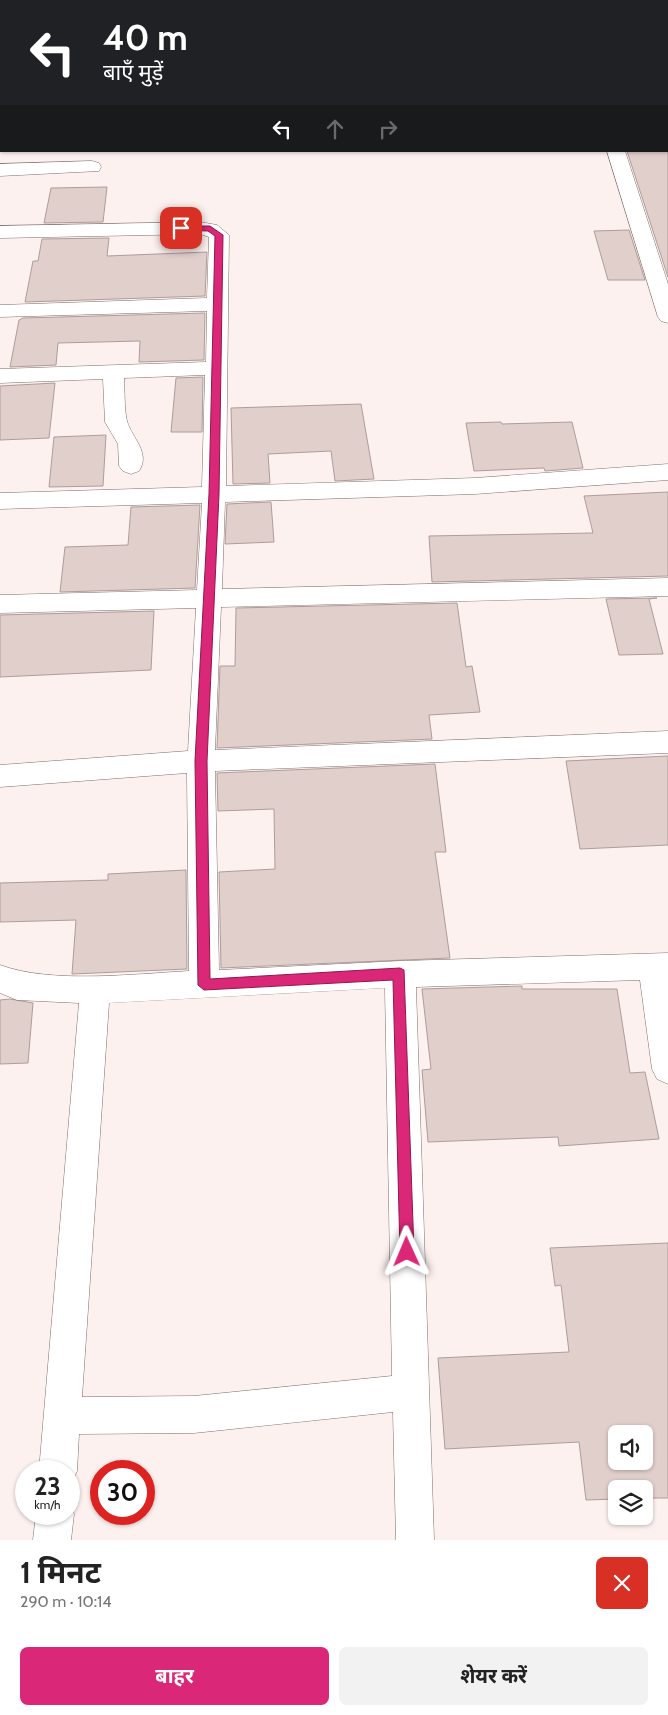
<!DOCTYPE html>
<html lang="hi">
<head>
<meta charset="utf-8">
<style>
	:root { --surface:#fff; --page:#f2f2f2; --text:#222; --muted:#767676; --accent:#db2777 }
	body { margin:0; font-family:Cabin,"Noto Sans Devanagari",sans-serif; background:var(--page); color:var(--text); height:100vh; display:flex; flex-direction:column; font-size:19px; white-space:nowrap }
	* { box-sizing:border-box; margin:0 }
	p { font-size:16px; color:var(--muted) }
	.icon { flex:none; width:28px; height:28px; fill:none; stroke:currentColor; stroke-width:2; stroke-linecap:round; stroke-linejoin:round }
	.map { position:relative; height:1540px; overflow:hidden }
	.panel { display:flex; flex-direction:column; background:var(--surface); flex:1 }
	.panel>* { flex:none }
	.top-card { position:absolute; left:0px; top:0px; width:669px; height:152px; box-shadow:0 1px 4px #0004; background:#202124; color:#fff; overflow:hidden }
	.buttons { position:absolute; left:608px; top:1425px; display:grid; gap:10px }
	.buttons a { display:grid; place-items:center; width:45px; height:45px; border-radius:8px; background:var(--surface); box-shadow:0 1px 4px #0004; font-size:25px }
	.speed { position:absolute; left:15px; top:1460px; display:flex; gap:10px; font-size:25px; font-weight:700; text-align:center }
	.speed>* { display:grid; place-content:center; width:65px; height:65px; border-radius:50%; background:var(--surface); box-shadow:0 1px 4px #0004; line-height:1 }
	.speed small { font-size:12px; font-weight:400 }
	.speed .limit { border:8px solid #d22; background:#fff; color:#111 }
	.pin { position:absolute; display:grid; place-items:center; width:42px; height:42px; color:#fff; margin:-21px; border-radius:10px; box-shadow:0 2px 8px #0006 }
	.me { position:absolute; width:55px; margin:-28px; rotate:359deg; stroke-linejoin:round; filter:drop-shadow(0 0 4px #0008) }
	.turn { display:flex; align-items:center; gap:18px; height:105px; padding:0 20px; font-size:22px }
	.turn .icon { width:65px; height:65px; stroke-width:2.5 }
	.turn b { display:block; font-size:35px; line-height:42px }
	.lanes { display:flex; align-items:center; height:48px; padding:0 20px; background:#0003; justify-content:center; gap:25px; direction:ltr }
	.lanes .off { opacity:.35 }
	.round { display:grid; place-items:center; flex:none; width:52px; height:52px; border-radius:8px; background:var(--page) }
	.head { display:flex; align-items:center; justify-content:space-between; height:85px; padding:0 20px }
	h1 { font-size:30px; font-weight:700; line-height:38px }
	.action { display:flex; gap:10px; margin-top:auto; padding:10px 20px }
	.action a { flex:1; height:58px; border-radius:8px; background:var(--accent); color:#fff; font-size:20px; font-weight:700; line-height:58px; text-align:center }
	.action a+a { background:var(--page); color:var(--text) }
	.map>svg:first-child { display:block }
	.building { fill:#e1cfcc; stroke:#ae9c9a; fill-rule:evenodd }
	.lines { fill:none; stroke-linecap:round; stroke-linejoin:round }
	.street-casing { stroke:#7e6e6b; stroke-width:1 }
	.street { fill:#fff; fill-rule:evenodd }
	.route { fill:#db2777; stroke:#8e194d }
</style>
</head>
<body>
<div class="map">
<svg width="668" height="1540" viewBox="0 0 668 1540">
	<rect width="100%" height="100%" fill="#fcf1ef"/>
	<g class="building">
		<path d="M627,151H668V277Z"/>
		<path d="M107,187L103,222L44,223L51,188Z"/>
		<path d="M629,230L645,280H608L594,231Z"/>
		<path d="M109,238L107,256L207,252L205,296L25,302L33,261H38L42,239Z"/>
		<path d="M205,313L204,360L139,362L140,341L58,343L56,365L10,367L19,320L23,318Z"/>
		<path d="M203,377L202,432H171L176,378Z"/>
		<path d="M55,383L49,438L0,440V386Z"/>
		<path d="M361,404L374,479L335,481L331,451L268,454L270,483L233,484L231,408Z"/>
		<path d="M501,422L502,424L572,422L583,468L545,471L544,468L474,471L466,423Z"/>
		<path d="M106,435L103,486L49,487L54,437Z"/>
		<path d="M668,492V576L432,582L429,536L593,533L584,496Z"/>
		<path d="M271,502L274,542L225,544L227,504Z"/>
		<path d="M200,505L195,588L60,592L65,547L128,545L131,507Z"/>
		<path d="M657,598L649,599L663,654L619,655L606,599Z"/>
		<path d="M457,603L466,667L472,666L480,712L429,715L432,739L217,748L220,666H235L236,608Z"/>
		<path d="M154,611L151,670L0,677V615Z"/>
		<path d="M668,756V845L580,849L566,761Z"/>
		<path d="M435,764L446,852H435L450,958L221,968L219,872L275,869L274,809L218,811L217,773Z"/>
		<path d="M186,870L187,969L72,974L76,920L0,922V883L108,880V874Z"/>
		<path d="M522,986V989H617L630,1073L645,1072L659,1139L559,1146L558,1137L428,1142L422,1070L431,1069L422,989Z"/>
		<path d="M10,999L33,1003L28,1063L0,1064V1000Z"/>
		<path d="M668,1243V1498H644V1489H616V1499L586,1500L579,1442L445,1449L438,1358L569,1352L561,1285L555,1286L550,1248ZM616,1434H644V1461H616Z"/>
	</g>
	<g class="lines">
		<g class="street-casing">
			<g id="street">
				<path d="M477,0H493L494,1H478Z"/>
				<path d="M580,0H633L579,1Z"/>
				<rect x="0" y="52" width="1" height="10"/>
				<rect x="0" y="109" width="1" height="10"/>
				<path d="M607,151H625L668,284V323L661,321L658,317Z"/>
				<path d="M92,161L99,163L101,167L99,171L0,176V164Z"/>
				<path d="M200,222L217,225L229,235L226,486L475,478L668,464V480L475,494L225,502L222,589L668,578V596L221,607L215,750L668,731V753L215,771L219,970L400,961L668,953V1084L657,1079L652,1069L640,980L416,987L434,1540H396L393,1412L194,1433L79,1434L77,1471L71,1484L69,1485V1471H39L79,1003L17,1000L0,993V965C51,984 134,974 189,971L187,773L0,787V765L188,751L196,608L0,613V595L197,590L202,503L0,509V493L202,487L205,375L124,378C125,392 124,408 127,421C132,438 151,453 139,471L131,474L123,471L119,466L118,444L105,422L103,379L0,383V369L206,362L207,311L0,317V305L207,298L209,237L200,234L0,238V226ZM385,988L392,1376L194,1396L82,1397L109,1003Z"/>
				<path d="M69,1501L74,1514L71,1540H33L36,1514H69Z"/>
			</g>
		</g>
		<use href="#street" class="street"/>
	</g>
	<path class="route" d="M181,226H210L223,235L219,494L207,761L210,979L400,968L404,970L414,1252L412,1257L407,1260L402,1257L400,1252L393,980L204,990L198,985L195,761L209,494L215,236L208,231L178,230L177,228Z"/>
</svg>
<div class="buttons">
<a><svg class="icon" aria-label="sound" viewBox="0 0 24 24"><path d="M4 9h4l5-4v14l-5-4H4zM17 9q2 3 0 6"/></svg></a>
<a><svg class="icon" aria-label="layers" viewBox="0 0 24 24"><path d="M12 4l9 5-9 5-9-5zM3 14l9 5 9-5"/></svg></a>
</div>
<div class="speed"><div>23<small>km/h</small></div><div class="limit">30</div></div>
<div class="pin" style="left:181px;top:228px;background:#d93025"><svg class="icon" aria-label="arrive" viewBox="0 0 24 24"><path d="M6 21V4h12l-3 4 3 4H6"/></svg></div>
<svg class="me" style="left:407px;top:1252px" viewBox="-20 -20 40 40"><path d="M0-17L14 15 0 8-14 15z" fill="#db2777" stroke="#fff" stroke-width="4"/></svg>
<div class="top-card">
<div class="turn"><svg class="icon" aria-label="left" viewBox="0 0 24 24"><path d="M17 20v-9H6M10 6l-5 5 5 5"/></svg><div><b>40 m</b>बाएँ मुड़ें</div></div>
<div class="lanes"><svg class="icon" aria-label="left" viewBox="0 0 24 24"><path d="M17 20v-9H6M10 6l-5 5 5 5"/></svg><svg class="icon off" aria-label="ahead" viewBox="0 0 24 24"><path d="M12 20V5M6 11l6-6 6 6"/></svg><svg class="icon off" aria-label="right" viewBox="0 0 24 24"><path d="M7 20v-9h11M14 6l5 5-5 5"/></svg></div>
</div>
</div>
<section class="panel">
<div class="head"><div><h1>1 मिनट</h1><p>290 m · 10:14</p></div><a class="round" style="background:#d93025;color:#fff"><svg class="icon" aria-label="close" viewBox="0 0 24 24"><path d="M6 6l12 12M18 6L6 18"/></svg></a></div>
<div class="action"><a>बाहर</a><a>शेयर करें</a></div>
</section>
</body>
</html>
